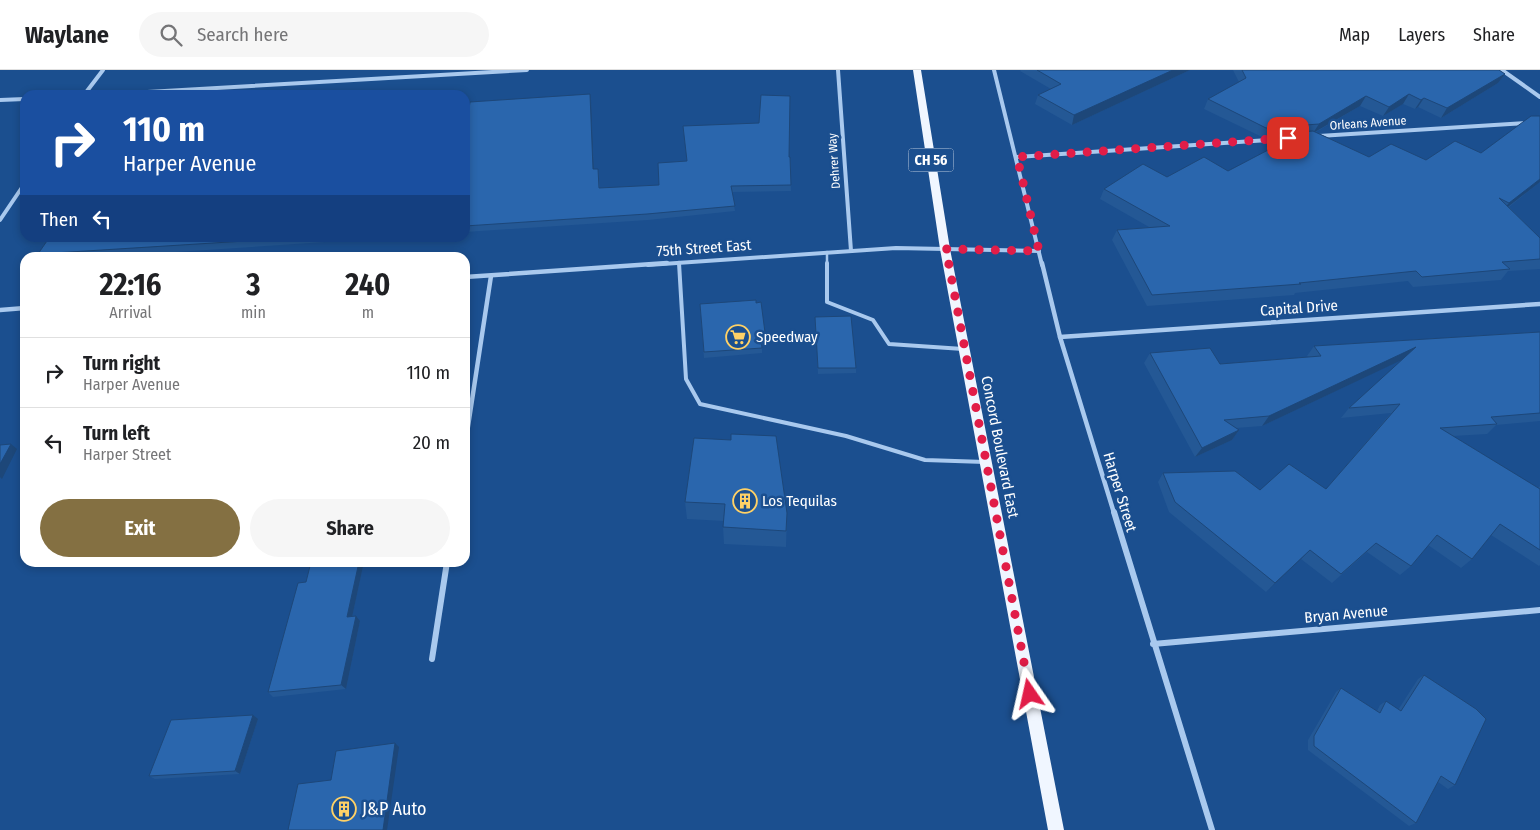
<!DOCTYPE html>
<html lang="en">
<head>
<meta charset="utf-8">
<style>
	:root { --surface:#fff; --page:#f6f6f6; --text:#202124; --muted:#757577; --line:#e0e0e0; --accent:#847042 }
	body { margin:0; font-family:"Fira Sans Condensed",sans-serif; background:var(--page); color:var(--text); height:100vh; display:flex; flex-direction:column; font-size:19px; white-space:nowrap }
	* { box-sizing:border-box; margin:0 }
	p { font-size:16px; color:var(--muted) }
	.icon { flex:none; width:28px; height:28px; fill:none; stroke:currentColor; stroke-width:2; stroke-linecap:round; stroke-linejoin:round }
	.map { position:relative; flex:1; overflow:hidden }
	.side { position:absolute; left:20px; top:182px; width:450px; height:315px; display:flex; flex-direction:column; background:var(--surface); border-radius:15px; box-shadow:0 2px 8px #0003 }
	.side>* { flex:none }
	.guide { position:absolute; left:20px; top:20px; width:450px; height:152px; border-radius:15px; box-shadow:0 2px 8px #0003; background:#1a4fa0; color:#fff; overflow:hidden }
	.pin { position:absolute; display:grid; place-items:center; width:42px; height:42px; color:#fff; margin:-21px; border-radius:10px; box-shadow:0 2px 8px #0006 }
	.me { position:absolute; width:55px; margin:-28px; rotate:349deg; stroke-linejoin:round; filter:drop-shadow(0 0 4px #0008) }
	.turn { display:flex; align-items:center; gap:18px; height:105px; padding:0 20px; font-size:22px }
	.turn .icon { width:65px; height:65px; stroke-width:2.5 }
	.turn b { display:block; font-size:35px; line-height:42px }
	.then { display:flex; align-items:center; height:48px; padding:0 20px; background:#0003; gap:10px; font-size:19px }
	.eta { display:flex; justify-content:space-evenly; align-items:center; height:85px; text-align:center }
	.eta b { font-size:30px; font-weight:700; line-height:35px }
	.action { display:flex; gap:10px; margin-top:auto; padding:10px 20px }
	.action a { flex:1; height:58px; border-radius:30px; background:var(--accent); color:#fff; font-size:20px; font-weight:700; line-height:58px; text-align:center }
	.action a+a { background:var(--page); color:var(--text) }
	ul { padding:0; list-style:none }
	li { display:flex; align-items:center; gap:15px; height:70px; padding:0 20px; border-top:1px solid var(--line) }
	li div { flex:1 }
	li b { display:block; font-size:19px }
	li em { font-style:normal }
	header { display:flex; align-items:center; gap:30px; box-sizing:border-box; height:70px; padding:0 25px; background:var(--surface); border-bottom:1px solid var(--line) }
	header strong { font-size:24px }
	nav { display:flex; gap:28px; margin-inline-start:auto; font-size:18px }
	.search { width:350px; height:45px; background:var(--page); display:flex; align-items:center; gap:12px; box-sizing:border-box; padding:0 18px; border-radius:28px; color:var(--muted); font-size:19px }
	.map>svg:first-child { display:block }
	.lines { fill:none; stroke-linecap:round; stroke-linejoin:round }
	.lane-far1 { stroke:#a9c9ee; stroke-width:2.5 }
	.lane { stroke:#a9c9ee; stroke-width:4 }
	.street-far2 { stroke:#a9c9ee; stroke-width:4 }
	.street-far1 { stroke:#a9c9ee; stroke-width:4.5 }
	.street { stroke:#a9c9ee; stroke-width:6 }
	.primary { fill:#f0f6ff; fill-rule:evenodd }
	.wall { fill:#245895 }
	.shaded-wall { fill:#1d4779 }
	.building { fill:#2a66ad; stroke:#1d4779 }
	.route { stroke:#e11d48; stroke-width:9; stroke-dasharray:0 16.2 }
	.labels { text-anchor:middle; stroke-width:5; stroke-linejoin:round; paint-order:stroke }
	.far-street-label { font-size:12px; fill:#fff; stroke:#1b4f8f }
	.shield { fill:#1b4f8f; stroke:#bbcadd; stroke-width:1 }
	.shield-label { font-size:14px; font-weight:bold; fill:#fff }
	.street-label { font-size:15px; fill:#fff; stroke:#1b4f8f }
	.poi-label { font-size:15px; fill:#fff; stroke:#1b4f8f; text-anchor:start }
	.near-poi-label { font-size:18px; fill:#fff; stroke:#1b4f8f; text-anchor:start }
</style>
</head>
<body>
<header>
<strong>Waylane</strong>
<div class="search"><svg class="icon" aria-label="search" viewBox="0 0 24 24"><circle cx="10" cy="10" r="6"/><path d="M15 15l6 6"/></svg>Search here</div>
<nav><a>Map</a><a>Layers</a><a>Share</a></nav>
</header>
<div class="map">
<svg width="1540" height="760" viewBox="0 0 1540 760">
	<rect width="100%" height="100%" fill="#1b4f8f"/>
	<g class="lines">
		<g class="lane-far1">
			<path d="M827,182V195"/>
			<path d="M679,192V195"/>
		</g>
		<g class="lane">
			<path d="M679,193L686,309L700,334L846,366L925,390L985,392"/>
			<path d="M827,193V232L873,250L889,274L963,279"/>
		</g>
		<g class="street-far2">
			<path d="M838,0L851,181"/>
			<path d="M994,0L1042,195"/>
			<path d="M1502,0L1540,27"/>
			<path d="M84,25L103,0"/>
			<path d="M95,25L527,0"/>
			<path d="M0,30L25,29"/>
			<path d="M1319,66L1540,52"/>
			<path d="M1017,87L1284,69"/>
			<path d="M0,150L25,113"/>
			<path d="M648,195L896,178L1039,181"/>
		</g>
		<g class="street-far1">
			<path d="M1042,193L1060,267L1114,443"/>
			<path d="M465,207L667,193"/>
			<path d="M0,240L25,238"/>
			<path d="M1060,267L1540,234"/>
			<path d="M465,376L491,206"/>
		</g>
		<g class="street">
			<path d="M1114,442L1212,760"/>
			<path d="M1153,574L1540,540"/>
			<path d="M432,589L447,492"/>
		</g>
		<path class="primary" d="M913,0H921L950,179L1064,760H1048L940,179Z"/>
	</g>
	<g class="wall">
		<path d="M1021,0H1190L1072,55L1035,34L1038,25L1051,19L1020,1Z"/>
		<path d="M1233,0H1499L1505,4L1498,13L1441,48L1418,37L1415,39L1403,34L1383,46L1360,36L1316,62L1369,87L1426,90L1540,112L1509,137L1540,168V199L1508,201L1501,210L1413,217L1408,211L1295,223L1294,225L1147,236L1112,170L1117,160L1149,157L1100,129L1104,119L1167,107L1228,101L1278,75L1275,73L1279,66L1262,67L1204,39L1208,29L1239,12Z"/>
		<path d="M591,30L594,99H598L600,118L659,115L790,87L791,121L732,122L735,141L648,150L465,162V68Z"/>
		<path d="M49,168H385L86,188H41L38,184Z"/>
		<path d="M756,233L766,270V275H762V283L704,288L700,234Z"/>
		<path d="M815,247L856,298V303L818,304Z"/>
		<path d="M1540,262V351L1496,355L1487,364L1453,366L1538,418L1540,416V495L1539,496L1491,465L1472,489L1461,498L1428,475L1411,496L1400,505L1367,482L1332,513L1301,489L1266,522L1169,442L1158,412L1163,403L1260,420L1326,419L1391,343L1341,348L1349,338L1403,289L1262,356L1236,358L1239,360L1232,370L1195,387L1144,293L1150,283L1220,294L1308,287L1307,286L1314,276Z"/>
		<path d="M694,368L787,443L786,477L724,474L723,457L724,451L687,449L685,432Z"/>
		<path d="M311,492H364L352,547L360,551L346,619L273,627L268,622L306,512Z"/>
		<path d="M1424,605L1455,715L1448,719L1438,712L1416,753L1409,756L1308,680V670L1336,622L1341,618L1377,641L1380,635L1386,631L1398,640L1418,609Z"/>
		<path d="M258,649L240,704L155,709L149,706Z"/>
	</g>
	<g class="shaded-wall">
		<path d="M1173,0H1190L1072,55L1074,45Z"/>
		<path d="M1505,4L1498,13L1441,48L1447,38Z"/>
		<path d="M590,24L591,30L594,105L593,99Z"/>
		<path d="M1409,24L1403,34L1383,46L1389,37Z"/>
		<path d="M1366,26L1360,36L1313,63L1319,54Z"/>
		<path d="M1424,28L1418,37L1415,39L1421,30Z"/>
		<path d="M1540,109V112L1500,143L1509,133Z"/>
		<path d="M1416,277L1408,287L1262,356L1269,346Z"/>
		<path d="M1239,360L1232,370L1195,387L1202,378Z"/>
		<path d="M11,374L17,379L2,409L0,407V394Z"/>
		<path d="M1310,480L1301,489L1266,522L1275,513Z"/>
		<path d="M359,492H364L351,552L347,547Z"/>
		<path d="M356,546L360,551L346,619L341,615Z"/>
		<path d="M253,645L258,649L240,704L235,701Z"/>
		<path d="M395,673L399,677L387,760H383Z"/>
	</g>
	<g class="building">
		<path d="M1037,0H1173L1074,45L1038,25L1061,14Z"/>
		<path d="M1242,0H1499L1505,4L1447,38L1424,28L1421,30L1409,24L1389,37L1366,26L1319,54L1266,58L1208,29L1246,8Z"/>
		<path d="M590,24L593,99H598L599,118L659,115L658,93L687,91L683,56L759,53L761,25L790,26L789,87H790L791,115L731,116L735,136L647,144L465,156V68L470,32Z"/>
		<path d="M1531,46H1540V109L1509,133L1499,128L1540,168V189L1502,192L1510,199L1422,207L1416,201L1299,213L1301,214L1152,225L1117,160L1170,156L1104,119L1143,94L1167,107L1204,87L1228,101L1291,68L1281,63L1313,61L1369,87L1391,74L1426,90L1455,71L1481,83Z"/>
		<path d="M49,168H293L38,184Z"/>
		<path d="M756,230V233L761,232L766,270H761L762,278L704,282L700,234Z"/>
		<path d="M851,246L856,298H818L815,247Z"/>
		<path d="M1540,262V343L1491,347L1497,354L1440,358L1540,419V480L1500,454L1472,489L1437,465L1411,496L1376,473L1341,504L1310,480L1275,513L1175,432L1163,403L1235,401L1260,420L1289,394L1326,419L1400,334L1349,338L1416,277L1269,346L1224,350L1239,360L1202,378L1150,283L1210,278L1220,294L1321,286L1314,276Z"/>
		<path d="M731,364L776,366L787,443L786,461L723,457L725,434L685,432L694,368L731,370Z"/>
		<path d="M11,374L0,394V375Z"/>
		<path d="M311,492H359L347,547L356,546L341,615L268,622L298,513L306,512Z"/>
		<path d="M1424,605L1476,639L1486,649L1455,715L1441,706L1416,753L1314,676V666L1341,618L1380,643L1386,631L1401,641Z"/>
		<path d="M253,645L235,701L149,706L171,650Z"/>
		<path d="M395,673L383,760H288L298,714L331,710L336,681Z"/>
	</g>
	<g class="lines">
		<path class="route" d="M1030,624L946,179L1039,181L1017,87L1288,68"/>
	</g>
	<defs>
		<g id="supermarket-ring" transform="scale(1.25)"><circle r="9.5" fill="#1b4f8f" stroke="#ffd166" stroke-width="1.5"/><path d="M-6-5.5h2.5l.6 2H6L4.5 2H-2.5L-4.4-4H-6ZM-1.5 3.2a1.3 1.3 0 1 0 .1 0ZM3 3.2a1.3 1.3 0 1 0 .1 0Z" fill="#ffd166"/></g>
		<g id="building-ring" transform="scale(1.25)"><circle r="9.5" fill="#1b4f8f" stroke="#ffd166" stroke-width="1.5"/><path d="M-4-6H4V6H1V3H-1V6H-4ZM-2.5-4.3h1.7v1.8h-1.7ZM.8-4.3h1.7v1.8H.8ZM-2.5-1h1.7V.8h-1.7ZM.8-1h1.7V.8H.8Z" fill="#ffd166"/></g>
	</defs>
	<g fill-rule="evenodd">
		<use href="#supermarket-ring" x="738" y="267"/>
		<use href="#building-ring" x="745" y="431"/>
		<use href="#building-ring" x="344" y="739"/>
	</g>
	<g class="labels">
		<g class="far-street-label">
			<text transform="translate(1368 53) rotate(-4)" y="4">Orleans Avenue</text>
			<text transform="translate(834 91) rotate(-94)" y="4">Dehrer Way</text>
		</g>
		<rect class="shield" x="908.5" y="78.5" width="45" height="23" rx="4"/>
		<g class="shield-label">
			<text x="931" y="95">CH 56</text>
		</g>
		<g class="street-label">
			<text transform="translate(704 178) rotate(-4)" y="5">75th Street East</text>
			<text transform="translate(1299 238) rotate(-4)" y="5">Capital Drive</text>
			<text transform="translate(1000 377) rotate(79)" y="5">Concord Boulevard East</text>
			<text transform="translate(1120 422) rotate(73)" y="5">Harper Street</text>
			<text transform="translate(1346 544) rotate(-5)" y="5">Bryan Avenue</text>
		</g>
		<g class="poi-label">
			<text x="756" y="272">Speedway</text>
			<text x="762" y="436">Los Tequilas</text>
		</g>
		<g class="near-poi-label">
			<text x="362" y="745">J&amp;P Auto</text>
		</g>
	</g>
</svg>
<div class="pin" style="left:1288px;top:68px;background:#d93025"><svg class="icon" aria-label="arrive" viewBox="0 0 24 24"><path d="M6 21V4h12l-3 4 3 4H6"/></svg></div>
<svg class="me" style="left:1030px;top:624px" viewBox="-20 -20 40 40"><path d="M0-17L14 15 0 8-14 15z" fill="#e11d48" stroke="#fff" stroke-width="4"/></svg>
<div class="guide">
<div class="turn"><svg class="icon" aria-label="right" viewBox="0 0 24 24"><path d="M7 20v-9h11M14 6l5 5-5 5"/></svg><div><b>110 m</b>Harper Avenue</div></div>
<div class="then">Then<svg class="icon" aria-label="left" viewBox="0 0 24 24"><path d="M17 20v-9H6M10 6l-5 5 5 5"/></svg></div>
</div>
<section class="side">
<div class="eta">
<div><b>22:16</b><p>Arrival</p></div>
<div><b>3</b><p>min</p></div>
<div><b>240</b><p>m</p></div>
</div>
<ul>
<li><svg class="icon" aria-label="right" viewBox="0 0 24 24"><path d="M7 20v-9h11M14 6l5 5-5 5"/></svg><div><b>Turn right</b><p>Harper Avenue</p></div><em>110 m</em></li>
<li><svg class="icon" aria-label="left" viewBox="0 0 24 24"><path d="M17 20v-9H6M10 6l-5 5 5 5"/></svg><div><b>Turn left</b><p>Harper Street</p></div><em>20 m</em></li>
</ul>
<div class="action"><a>Exit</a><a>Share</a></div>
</section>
</div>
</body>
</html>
